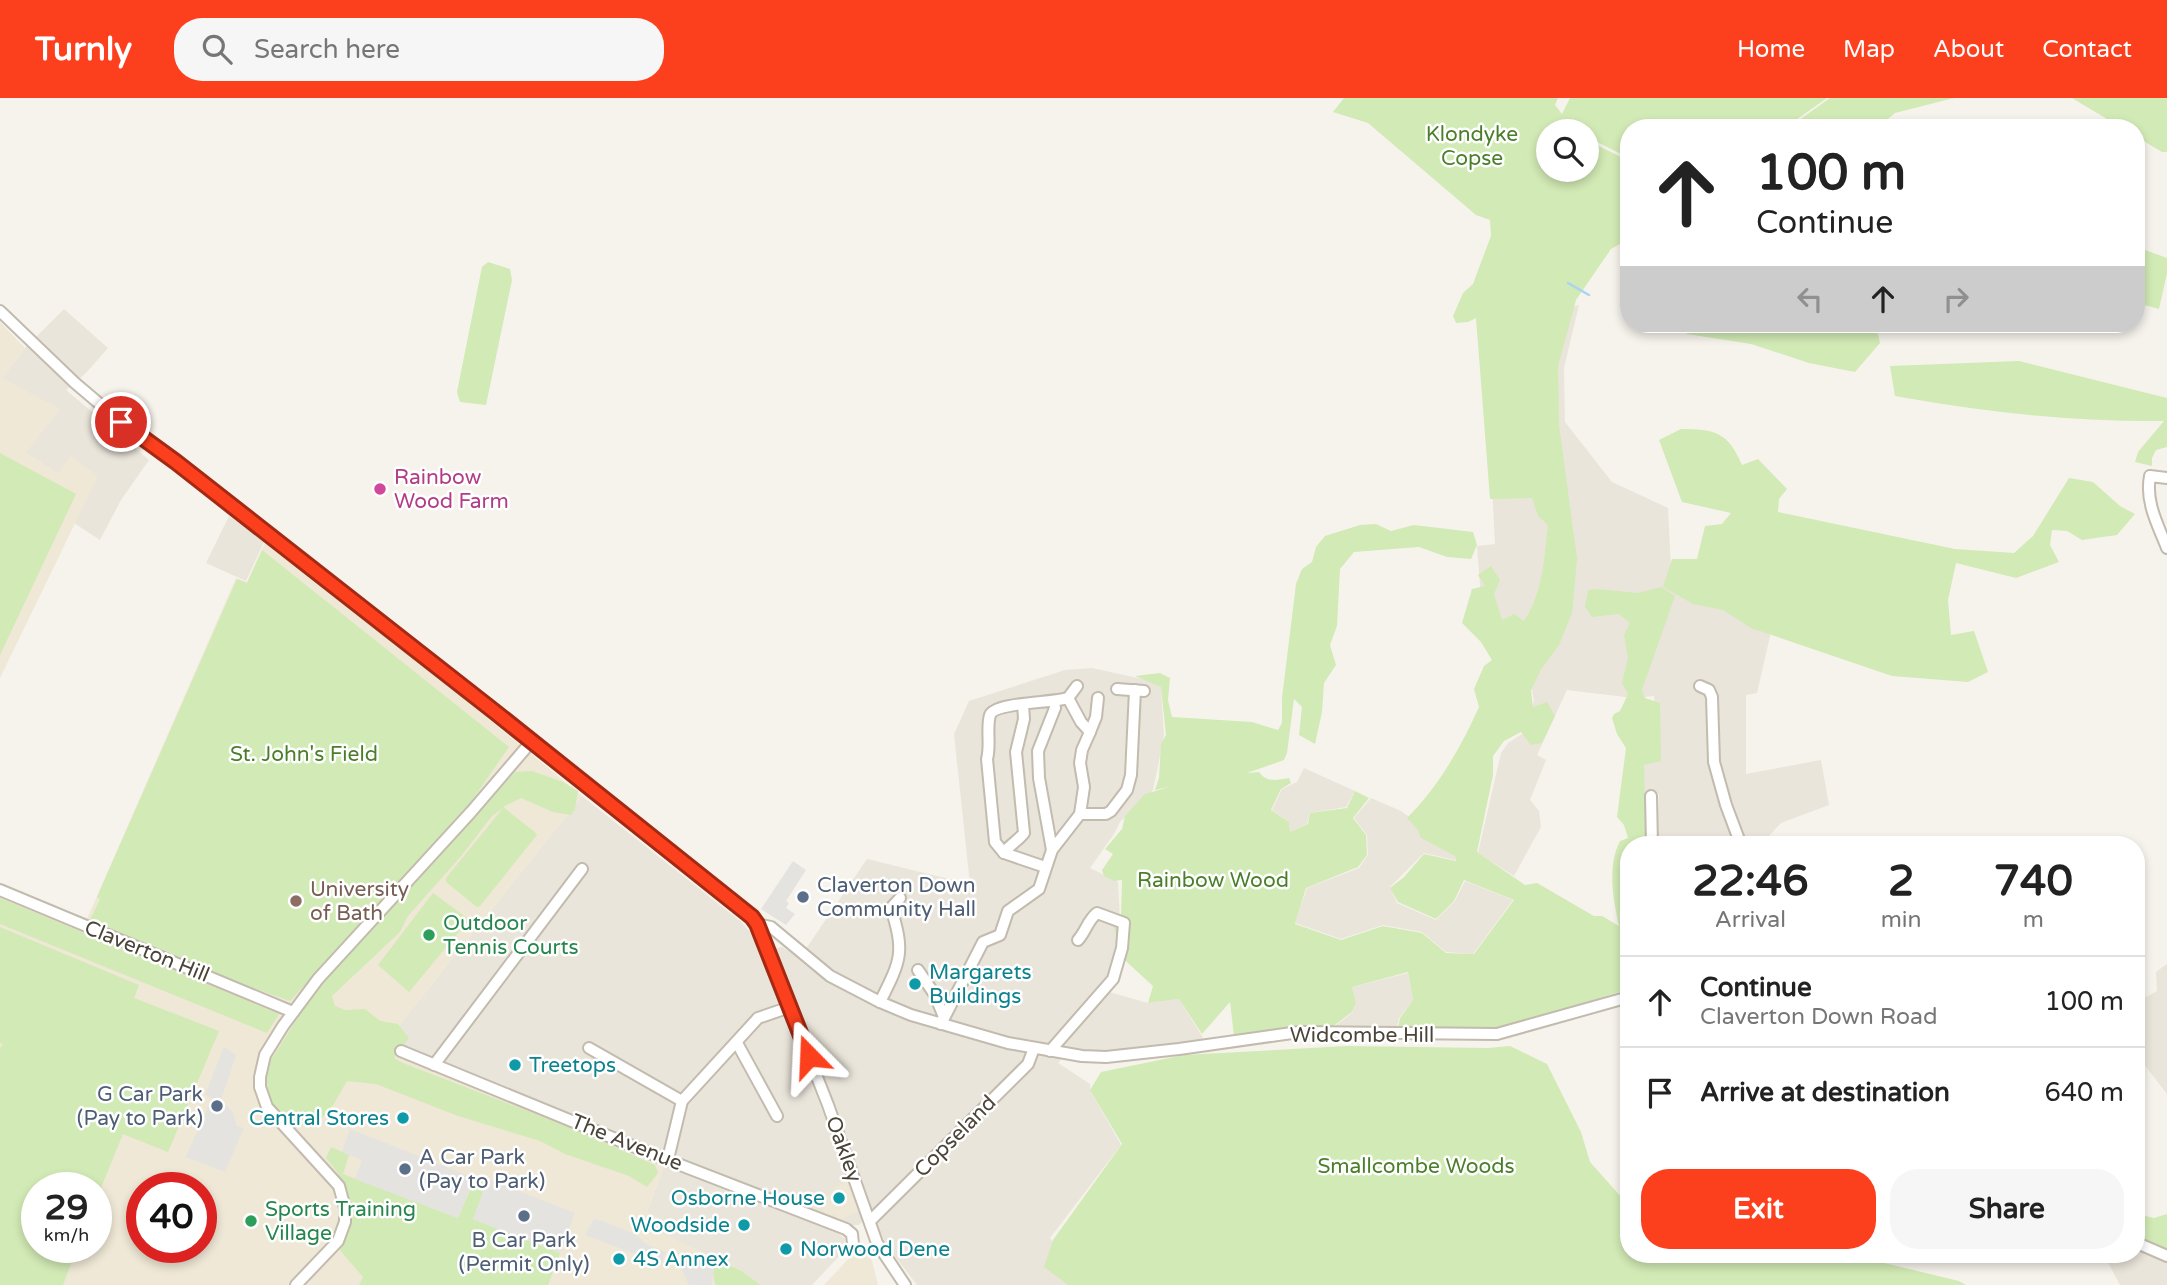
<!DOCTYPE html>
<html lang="en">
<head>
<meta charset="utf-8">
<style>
	:root { --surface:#fff; --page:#f6f6f6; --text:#222; --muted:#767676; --line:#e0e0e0; --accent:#fc3f1d }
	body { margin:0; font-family:"Varela Round",sans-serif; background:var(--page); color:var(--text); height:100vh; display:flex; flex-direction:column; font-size:26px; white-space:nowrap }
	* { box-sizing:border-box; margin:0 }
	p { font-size:23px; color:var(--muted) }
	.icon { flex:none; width:38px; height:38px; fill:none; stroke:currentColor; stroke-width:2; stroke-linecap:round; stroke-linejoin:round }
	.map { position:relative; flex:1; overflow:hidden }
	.sheet { position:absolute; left:1620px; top:738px; width:525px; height:427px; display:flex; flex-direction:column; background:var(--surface); border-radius:28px; box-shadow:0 4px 10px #0003 }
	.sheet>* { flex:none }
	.banner { position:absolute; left:1620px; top:21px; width:525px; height:214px; border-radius:28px; box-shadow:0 4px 10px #0003; background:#fff; color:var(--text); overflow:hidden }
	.controls { position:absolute; left:1536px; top:21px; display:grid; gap:14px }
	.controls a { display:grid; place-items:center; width:63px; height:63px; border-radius:50%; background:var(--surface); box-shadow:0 4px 10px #0003; font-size:35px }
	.speed { position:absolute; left:21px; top:1074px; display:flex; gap:14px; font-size:35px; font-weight:700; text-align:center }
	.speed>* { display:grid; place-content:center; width:91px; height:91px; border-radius:50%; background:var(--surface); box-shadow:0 4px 10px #0003; line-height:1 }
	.speed small { font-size:18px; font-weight:400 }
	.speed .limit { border:10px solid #d22; background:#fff; color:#111 }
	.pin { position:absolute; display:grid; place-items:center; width:60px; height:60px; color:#fff; margin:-30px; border:4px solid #fff; border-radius:50%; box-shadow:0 2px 7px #0007 }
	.me { position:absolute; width:77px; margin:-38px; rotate:339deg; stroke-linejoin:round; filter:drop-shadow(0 0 5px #0008) }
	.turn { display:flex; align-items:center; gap:24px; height:147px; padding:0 21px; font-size:32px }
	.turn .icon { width:91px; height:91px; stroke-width:2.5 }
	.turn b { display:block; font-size:49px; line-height:60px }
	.lanes { display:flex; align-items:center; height:66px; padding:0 21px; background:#0003; justify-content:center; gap:35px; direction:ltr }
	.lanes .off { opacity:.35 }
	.eta { display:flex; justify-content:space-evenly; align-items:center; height:119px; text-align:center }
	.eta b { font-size:42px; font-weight:700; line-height:49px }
	.primary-button { display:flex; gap:14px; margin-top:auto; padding:14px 21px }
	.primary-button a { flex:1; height:80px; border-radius:28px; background:var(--accent); color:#fff; font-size:28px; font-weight:700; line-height:80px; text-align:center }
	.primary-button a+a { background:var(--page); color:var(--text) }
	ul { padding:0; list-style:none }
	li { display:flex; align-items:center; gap:21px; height:91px; padding:0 21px; border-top:2px solid var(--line) }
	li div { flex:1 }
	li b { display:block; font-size:26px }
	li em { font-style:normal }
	header { display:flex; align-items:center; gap:42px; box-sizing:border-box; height:98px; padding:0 35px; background:var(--accent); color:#fff }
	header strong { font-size:33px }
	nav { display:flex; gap:38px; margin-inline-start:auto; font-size:24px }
	.search { width:490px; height:63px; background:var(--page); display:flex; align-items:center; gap:18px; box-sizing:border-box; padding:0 24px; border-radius:28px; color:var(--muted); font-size:26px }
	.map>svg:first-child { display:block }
	.residential { fill:#eae5da }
	.education { fill:#efe8d6; fill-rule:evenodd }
	.green { fill:#d2eab5 }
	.parking { fill:#e5e3e0 }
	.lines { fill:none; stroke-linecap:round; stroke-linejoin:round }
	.stream { stroke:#a9d4f2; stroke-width:2.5 }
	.minor-casing { stroke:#c2bbae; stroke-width:14 }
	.minor { stroke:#fff; stroke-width:10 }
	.route-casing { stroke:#a42913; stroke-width:18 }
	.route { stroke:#fc3f1d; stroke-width:12 }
	.hotel-dot { fill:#d1479c; stroke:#fff; stroke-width:2.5 }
	.service-dot { fill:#5c6f8a; stroke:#fff; stroke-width:2.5 }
	.education-dot { fill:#8d6e63; stroke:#fff; stroke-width:2.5 }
	.leisure-dot { fill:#2e9e5b; stroke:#fff; stroke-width:2.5 }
	.culture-dot { fill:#0f9aa8; stroke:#fff; stroke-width:2.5 }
	.labels { text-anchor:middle; stroke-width:5; stroke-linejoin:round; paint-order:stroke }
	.park-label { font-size:21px; fill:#4a7f2a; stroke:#fff }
	.hotel-label { font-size:21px; fill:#b23c85; stroke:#fff; text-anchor:start }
	.service-label { font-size:21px; fill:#4e5e75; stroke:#fff; text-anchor:start }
	.education-label { font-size:21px; fill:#785e54; stroke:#fff; text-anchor:start }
	.leisure-label { font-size:21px; fill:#27864d; stroke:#fff; text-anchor:start }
	.street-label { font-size:21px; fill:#4b4439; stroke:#fff }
	.culture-label { font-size:21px; fill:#0d838f; stroke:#fff; text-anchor:start }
</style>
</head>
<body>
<header>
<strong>Turnly</strong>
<div class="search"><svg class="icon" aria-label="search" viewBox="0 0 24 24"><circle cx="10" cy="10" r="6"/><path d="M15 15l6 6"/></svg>Search here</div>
<nav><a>Home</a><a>Map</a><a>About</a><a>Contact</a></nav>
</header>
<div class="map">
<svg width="2167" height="1187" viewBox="0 0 2167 1187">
	<rect width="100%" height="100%" fill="#f6f3ec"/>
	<g class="residential">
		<path d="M1579,207L1564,270L1565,324L1612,384L1668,410L1672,492L1776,512L1757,595L1746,597V676L1821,662L1829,707L1781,725L1767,740L1769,747H1657L1659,696H1643L1642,662L1659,661L1654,598L1633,600L1567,592L1537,657L1546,662L1530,702L1539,713L1541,729L1514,778L1478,755L1501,655L1508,645L1522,636L1534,603L1532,592L1483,526L1477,448L1495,446L1484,229Z"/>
		<path d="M64,211L108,250L85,276L66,292L149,362L121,402L100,442L74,425L97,377L58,376L26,355L2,280L25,250Z"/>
		<path d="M229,418L264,444L246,483L206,465Z"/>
		<path d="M1092,570L1147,582L1161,589L1164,638L1153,692L1120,724L1114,736L1090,770L1118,784L1121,841L1110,878L1102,892L1148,905L1179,901L1202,938L1203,943L1096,955L1071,951L1058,965L1090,986V992L1121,1047L1050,1140L1088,1187H917L887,1148L879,1132L841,1027L770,851L782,849L797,858L803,855L867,761L970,786L954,636L969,603L1065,572Z"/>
		<path d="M1304,670L1355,693L1346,709L1310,715L1307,726L1290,734L1289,724L1272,712L1282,691L1297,684Z"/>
		<path d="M582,698L740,823L751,835L762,856L864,1121L859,1127L843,1128L838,1135L845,1141L844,1153L812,1187H761L740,1172L662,1136L647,1114L668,1057L388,941Z"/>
		<path d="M1371,700L1401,713L1456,754L1455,762L1424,755L1390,789L1397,805L1436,822L1455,803L1465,783L1513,802L1473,856L1446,854L1422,834L1383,827L1341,841L1295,825L1307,790L1359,770L1368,757L1367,737L1354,720Z"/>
		<path d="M2167,866V996L2137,957V904L2157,893L2156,874Z"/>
		<path d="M1408,875L1413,902L1399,920L1396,935L1332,930L1352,915L1356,905L1352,889Z"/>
		<path d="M2137,1151L2167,1164V1187H2120L2104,1157H2137Z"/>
	</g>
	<g class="education">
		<path d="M0,224L25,250L2,280L60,311L26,355L58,376L70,358L98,378L0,580Z"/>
		<path d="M265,445L456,594L582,698L388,941L668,1057L647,1114L657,1118L654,1125L665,1130L663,1136L740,1172L761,1187H0V785L87,821L236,480L247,484ZM37,1090H96V1150H37ZM142,1090H201V1150H142Z"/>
		<path d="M848,1083L859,1112L839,1123L835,1116L828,1120L818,1103L831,1096L835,1089Z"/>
		<path d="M860,1152H865L872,1163L878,1187H824L852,1157Z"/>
	</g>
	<g class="green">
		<path d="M1344,0H1558L1555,7L1562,16L1570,0H1827L1796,22L1773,30H1629V60L1587,39V33H1576L1565,27L1570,33H1549V72H1587V42L1629,63V141L1611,151L1576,202L1558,268L1559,327L1577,460L1572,515L1559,547L1542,570L1531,592L1533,609L1547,604L1555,618L1542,645L1531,647L1521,634L1504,643L1493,658V677L1477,754L1525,787L1537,785L1594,818H1602L1619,828C1613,801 1607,768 1620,743L1628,740L1624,727L1617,719L1626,650L1617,636L1612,620L1614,616L1620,613L1628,596L1622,585L1628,560L1624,537L1630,525L1619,516L1592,519L1585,509L1588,492L1596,491L1638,495L1661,489L1675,498L1642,592L1645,600L1660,605L1661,663L1644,667L1646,747H1629V891L1493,933L1397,935L1400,920L1413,902L1408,874L1352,889L1356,905L1352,914L1332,929L1317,928L1234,938L1230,904L1202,936L1179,901L1148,905L1153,888L1117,855V840L1113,827L1121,819L1122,782L1114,783L1104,778L1102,772L1113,756L1105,751L1122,731L1125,718L1145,696L1169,689L1155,692L1159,680L1161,646L1166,637L1161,589L1135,578L1160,575L1170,580L1168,602L1172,619L1252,624L1278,632L1282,625V600L1296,486L1302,471L1312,464L1316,449L1325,438L1360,427L1376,426L1391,433L1414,427L1473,434L1477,447L1471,461L1447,459L1419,449L1354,454L1340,471L1337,528L1330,547L1336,567L1324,585L1322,614L1315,646L1299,637L1302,609L1294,601L1287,655L1284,662L1247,675L1259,674C1267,685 1277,682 1289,680L1291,685L1281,691L1271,712L1289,724L1290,734L1308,726L1310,715L1347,710L1355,693L1369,700L1353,720L1366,737L1367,757L1358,769L1306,790L1295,826L1341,842L1383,828L1422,835L1446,855L1474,856L1514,802L1464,782L1454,803L1436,821L1398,804L1390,790L1404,779L1424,756L1456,763L1455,758L1421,740L1418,732L1407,720C1439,688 1461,649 1479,609L1474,591L1484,568L1492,562L1481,544L1462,525L1472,491L1485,488L1478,477L1491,468L1500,482L1494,496L1502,522L1514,516L1524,523C1543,495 1544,460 1548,427L1538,418L1532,400L1490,401L1476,220L1468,224L1456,225L1453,218L1463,195L1473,186L1477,175L1491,138L1490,122L1476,117L1368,25L1333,14Z"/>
		<path d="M1830,0H1954L1895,15L1877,30H1783L1795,25Z"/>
		<path d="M2072,0H2167V54H2162L2137,39V30H2122Z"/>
		<path d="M2137,149L2167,160V175L2159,211L2137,205Z"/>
		<path d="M488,164L510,171L512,182L486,307L460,304L457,294L482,169Z"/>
		<path d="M1684,226H1876L1880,245L1855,274L1809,265L1751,246L1687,236Z"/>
		<path d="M2019,263L2167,300V349L2156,352L2152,360V368L2135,364L2138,354L2164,323C2072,324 1985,314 1895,298L1890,268Z"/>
		<path d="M1681,331C1715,331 1728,334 1742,367L1758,361L1787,391L1779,401L1778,414L1955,451L2014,455L2033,438L2069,380L2093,384L2120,408L2135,416L2117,437L2082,442L2067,433L2052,432L2050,447L2059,464L2016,480L1956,465L1948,502L1951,537L1974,533L1988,574L1968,584L1892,578L1751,530L1723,512L1693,506L1663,489L1672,461H1697L1705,428L1722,426L1731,415L1682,404L1659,342Z"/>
		<path d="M0,355L76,396L0,557Z"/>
		<path d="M262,452L509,649L466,711L290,903L242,886L90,822L100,801L97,799L237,481L247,485Z"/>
		<path d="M532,673L563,684L578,693L575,711L571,717L553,714L521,700L503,709L536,735L537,737L480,808L477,809L446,784V780L503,710L492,718L462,757L408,818L400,834L332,898L335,908L345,912L365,911L380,923L398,926L409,940L394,960L403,965L574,1031L655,1067L658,1075L647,1089L629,1078L565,1056L540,1043L458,1018L376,986L347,983L333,1007L313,1030L292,1026L279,1016L268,997L267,980L271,962L314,894L515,674Z"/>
		<path d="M433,795L467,820V824L409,894L378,867Z"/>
		<path d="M0,800L279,916L267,935L0,826Z"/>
		<path d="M0,829L139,887L134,900L219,933L168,1054L123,1036L96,1102V1090H37V1150H77L63,1187H0V950L3,946L0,945Z"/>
		<path d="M1347,948L1488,950L1510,948L1547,966L1581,1034L1590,1064L1623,1101L1629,1104V1157H1869L1880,1164L1959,1183L1966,1187H1068L1044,1169L1053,1142L1122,1046L1090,992L1101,974L1184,957Z"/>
		<path d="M331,1049L349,1057L343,1076L458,1120L476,1078L486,1080L487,1085L473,1121L560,1155L548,1187H359L363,1179L339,1151C359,1119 351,1088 326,1060Z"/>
		<path d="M2137,1116L2154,1120L2167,1116V1152L2137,1139Z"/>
		<path d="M717,1162L740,1172L761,1187H715L713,1174Z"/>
	</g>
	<g class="parking">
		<path d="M793,763L806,772L786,803L789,805L786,810L795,816L786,827L761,811Z"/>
		<path d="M224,949L236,957L221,1002L233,1015L237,1028L244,1030L225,1074L186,1059L212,1000L205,997Z"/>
		<path d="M350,1031L474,1080L458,1120L355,1081L362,1062L342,1054Z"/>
		<path d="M488,1081L575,1115L560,1155L473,1121Z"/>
		<path d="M597,1121L635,1136L646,1146L666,1154L661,1166L585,1137L593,1122Z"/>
		<path d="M694,1154L715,1162L712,1187H689L678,1163L686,1162Z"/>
	</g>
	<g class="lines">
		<path class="stream" d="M1568,185L1589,197"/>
		<g class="minor-casing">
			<g id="minor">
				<path d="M0,213L75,285L121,324L176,364L495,614L752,819L757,826L828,1007L877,1145L905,1187"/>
				<path d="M2167,380L2150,378C2145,404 2158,427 2167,450"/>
				<path d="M1700,588L1709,592L1712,599L1714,664L1726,707L1741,747"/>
				<path d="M1117,591L1144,593"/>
				<path d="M1068,600L1077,588"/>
				<path d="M1090,634L1096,619L1098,600"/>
				<path d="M1651,698L1652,747"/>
				<path d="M1080,716H1106L1111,713L1127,692L1131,677L1135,592"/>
				<path d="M1052,752L1039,680L1038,653L1055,610L1054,604"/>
				<path d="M1004,755C1010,746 1018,743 1024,735L1016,654L1024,621L1023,607"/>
				<path d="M0,792L293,914"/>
				<path d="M757,826L771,829L830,878L880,904L911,917L1008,945L1082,958L1106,959L1179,951L1299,934L1497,936L1629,899"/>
				<path d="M918,872L935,897L944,919L942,923"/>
				<path d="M880,904C901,862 905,855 891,810L900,800"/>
				<path d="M941,926L983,844L1000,837L1008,813L1039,791L1052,752L1080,716L1084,689L1080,665L1082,652L1090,634L1081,624L1068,600C1053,605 995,604 990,617C986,630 991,647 987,661L995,744L1004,755L1045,769"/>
				<path d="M737,945L777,1018"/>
				<path d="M589,950L682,1003"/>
				<path d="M401,953L652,1056L846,1131L852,1136L853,1146"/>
				<path d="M1050,953L1113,881L1122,850L1124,825L1097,815C1088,822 1086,833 1078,842"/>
				<path d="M434,967L582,771"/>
				<path d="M668,1061L682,1003L758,920L790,909"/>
				<path d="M870,1123L1028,966L1034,950"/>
				<path d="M2137,1145L2167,1158"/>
				<path d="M296,1187L338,1143L345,1124V1110L339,1088L267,1009L260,989V979L265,957L283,928L318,881L471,714L531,644"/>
			</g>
		</g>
		<use href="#minor" class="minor"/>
	</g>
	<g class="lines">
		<g class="route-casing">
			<path id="route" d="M121,324L176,364L495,614L752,819L757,826L809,958"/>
		</g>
		<use href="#route" class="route"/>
	</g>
	<circle class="hotel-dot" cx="380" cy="391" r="7"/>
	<g class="service-dot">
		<circle cx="803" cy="799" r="7"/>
		<circle cx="217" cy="1008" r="7"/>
		<circle cx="405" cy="1071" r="7"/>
		<circle cx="524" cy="1118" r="7"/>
	</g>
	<circle class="education-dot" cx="296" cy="803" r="7"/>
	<g class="leisure-dot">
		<circle cx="429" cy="837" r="7"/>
		<circle cx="251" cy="1123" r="7"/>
	</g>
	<g class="culture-dot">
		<circle cx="915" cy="886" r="7"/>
		<circle cx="515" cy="967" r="7"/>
		<circle cx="403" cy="1020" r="7"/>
		<circle cx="839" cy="1100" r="7"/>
		<circle cx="744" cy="1127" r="7"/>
		<circle cx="786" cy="1151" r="7"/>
		<circle cx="619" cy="1161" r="7"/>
	</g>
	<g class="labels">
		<g class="park-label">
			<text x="1472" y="43">Klondyke<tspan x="1472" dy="24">Copse</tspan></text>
			<text x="304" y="663">St. John's Field</text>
			<text x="1213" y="789">Rainbow Wood</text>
			<text x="1416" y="1075">Smallcombe Woods</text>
		</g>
		<g class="hotel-label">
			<text x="394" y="386">Rainbow<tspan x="394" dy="24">Wood Farm</tspan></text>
		</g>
		<g class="service-label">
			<text x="817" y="794">Claverton Down<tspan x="817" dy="24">Community Hall</tspan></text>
			<text x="203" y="1003" text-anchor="end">G Car Park<tspan x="203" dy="24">(Pay to Park)</tspan></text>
			<text x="419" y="1066">A Car Park<tspan x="419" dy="24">(Pay to Park)</tspan></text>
			<text x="524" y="1149" text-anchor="middle">B Car Park<tspan x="524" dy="24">(Permit Only)</tspan></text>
		</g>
		<g class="education-label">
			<text x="310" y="798">University<tspan x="310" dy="24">of Bath</tspan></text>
		</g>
		<g class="leisure-label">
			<text x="443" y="832">Outdoor<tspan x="443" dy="24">Tennis Courts</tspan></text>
			<text x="265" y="1118">Sports Training<tspan x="265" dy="24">Village</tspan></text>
		</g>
		<g class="street-label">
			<text transform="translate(147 853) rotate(22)" y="7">Claverton Hill</text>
			<text x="1362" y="944">Widcombe Hill</text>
			<text transform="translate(955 1038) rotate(-45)" y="7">Copseland</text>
			<text transform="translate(627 1044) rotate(22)" y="7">The Avenue</text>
			<text transform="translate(844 1051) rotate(70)" y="7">Oakley</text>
		</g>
		<g class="culture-label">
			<text x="929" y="881">Margarets<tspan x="929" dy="24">Buildings</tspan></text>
			<text x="529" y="974">Treetops</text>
			<text x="389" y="1027" text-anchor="end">Central Stores</text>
			<text x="825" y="1107" text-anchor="end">Osborne House</text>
			<text x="730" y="1134" text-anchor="end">Woodside</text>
			<text x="800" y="1158">Norwood Dene</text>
			<text x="633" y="1168">4S Annex</text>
		</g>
	</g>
</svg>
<div class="controls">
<a><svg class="icon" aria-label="search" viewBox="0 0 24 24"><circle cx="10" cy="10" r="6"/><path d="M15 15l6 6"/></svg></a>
</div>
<div class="speed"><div>29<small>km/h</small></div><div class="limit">40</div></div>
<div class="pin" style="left:121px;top:324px;background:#d93025"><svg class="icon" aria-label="arrive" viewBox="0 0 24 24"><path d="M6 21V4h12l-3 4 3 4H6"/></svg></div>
<svg class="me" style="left:809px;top:958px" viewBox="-20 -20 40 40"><path d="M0-17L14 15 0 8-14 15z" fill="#fc3f1d" stroke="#fff" stroke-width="4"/></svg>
<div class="banner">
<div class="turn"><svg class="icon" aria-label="ahead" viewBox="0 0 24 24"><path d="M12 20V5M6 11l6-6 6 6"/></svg><div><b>100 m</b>Continue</div></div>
<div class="lanes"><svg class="icon off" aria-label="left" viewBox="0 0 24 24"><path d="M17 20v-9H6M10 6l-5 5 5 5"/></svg><svg class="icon" aria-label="ahead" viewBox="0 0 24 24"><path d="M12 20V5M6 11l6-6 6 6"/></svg><svg class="icon off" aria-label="right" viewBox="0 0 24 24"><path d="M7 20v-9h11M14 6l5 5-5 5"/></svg></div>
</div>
<section class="sheet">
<div class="eta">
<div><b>22:46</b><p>Arrival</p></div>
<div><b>2</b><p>min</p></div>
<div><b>740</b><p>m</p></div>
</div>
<ul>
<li><svg class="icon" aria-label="ahead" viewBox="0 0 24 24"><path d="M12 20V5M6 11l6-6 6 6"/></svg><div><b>Continue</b><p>Claverton Down Road</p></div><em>100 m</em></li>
<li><svg class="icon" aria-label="arrive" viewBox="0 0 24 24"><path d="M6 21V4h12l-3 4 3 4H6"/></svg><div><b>Arrive at destination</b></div><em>640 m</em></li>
</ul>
<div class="primary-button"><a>Exit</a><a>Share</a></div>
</section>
</div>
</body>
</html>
